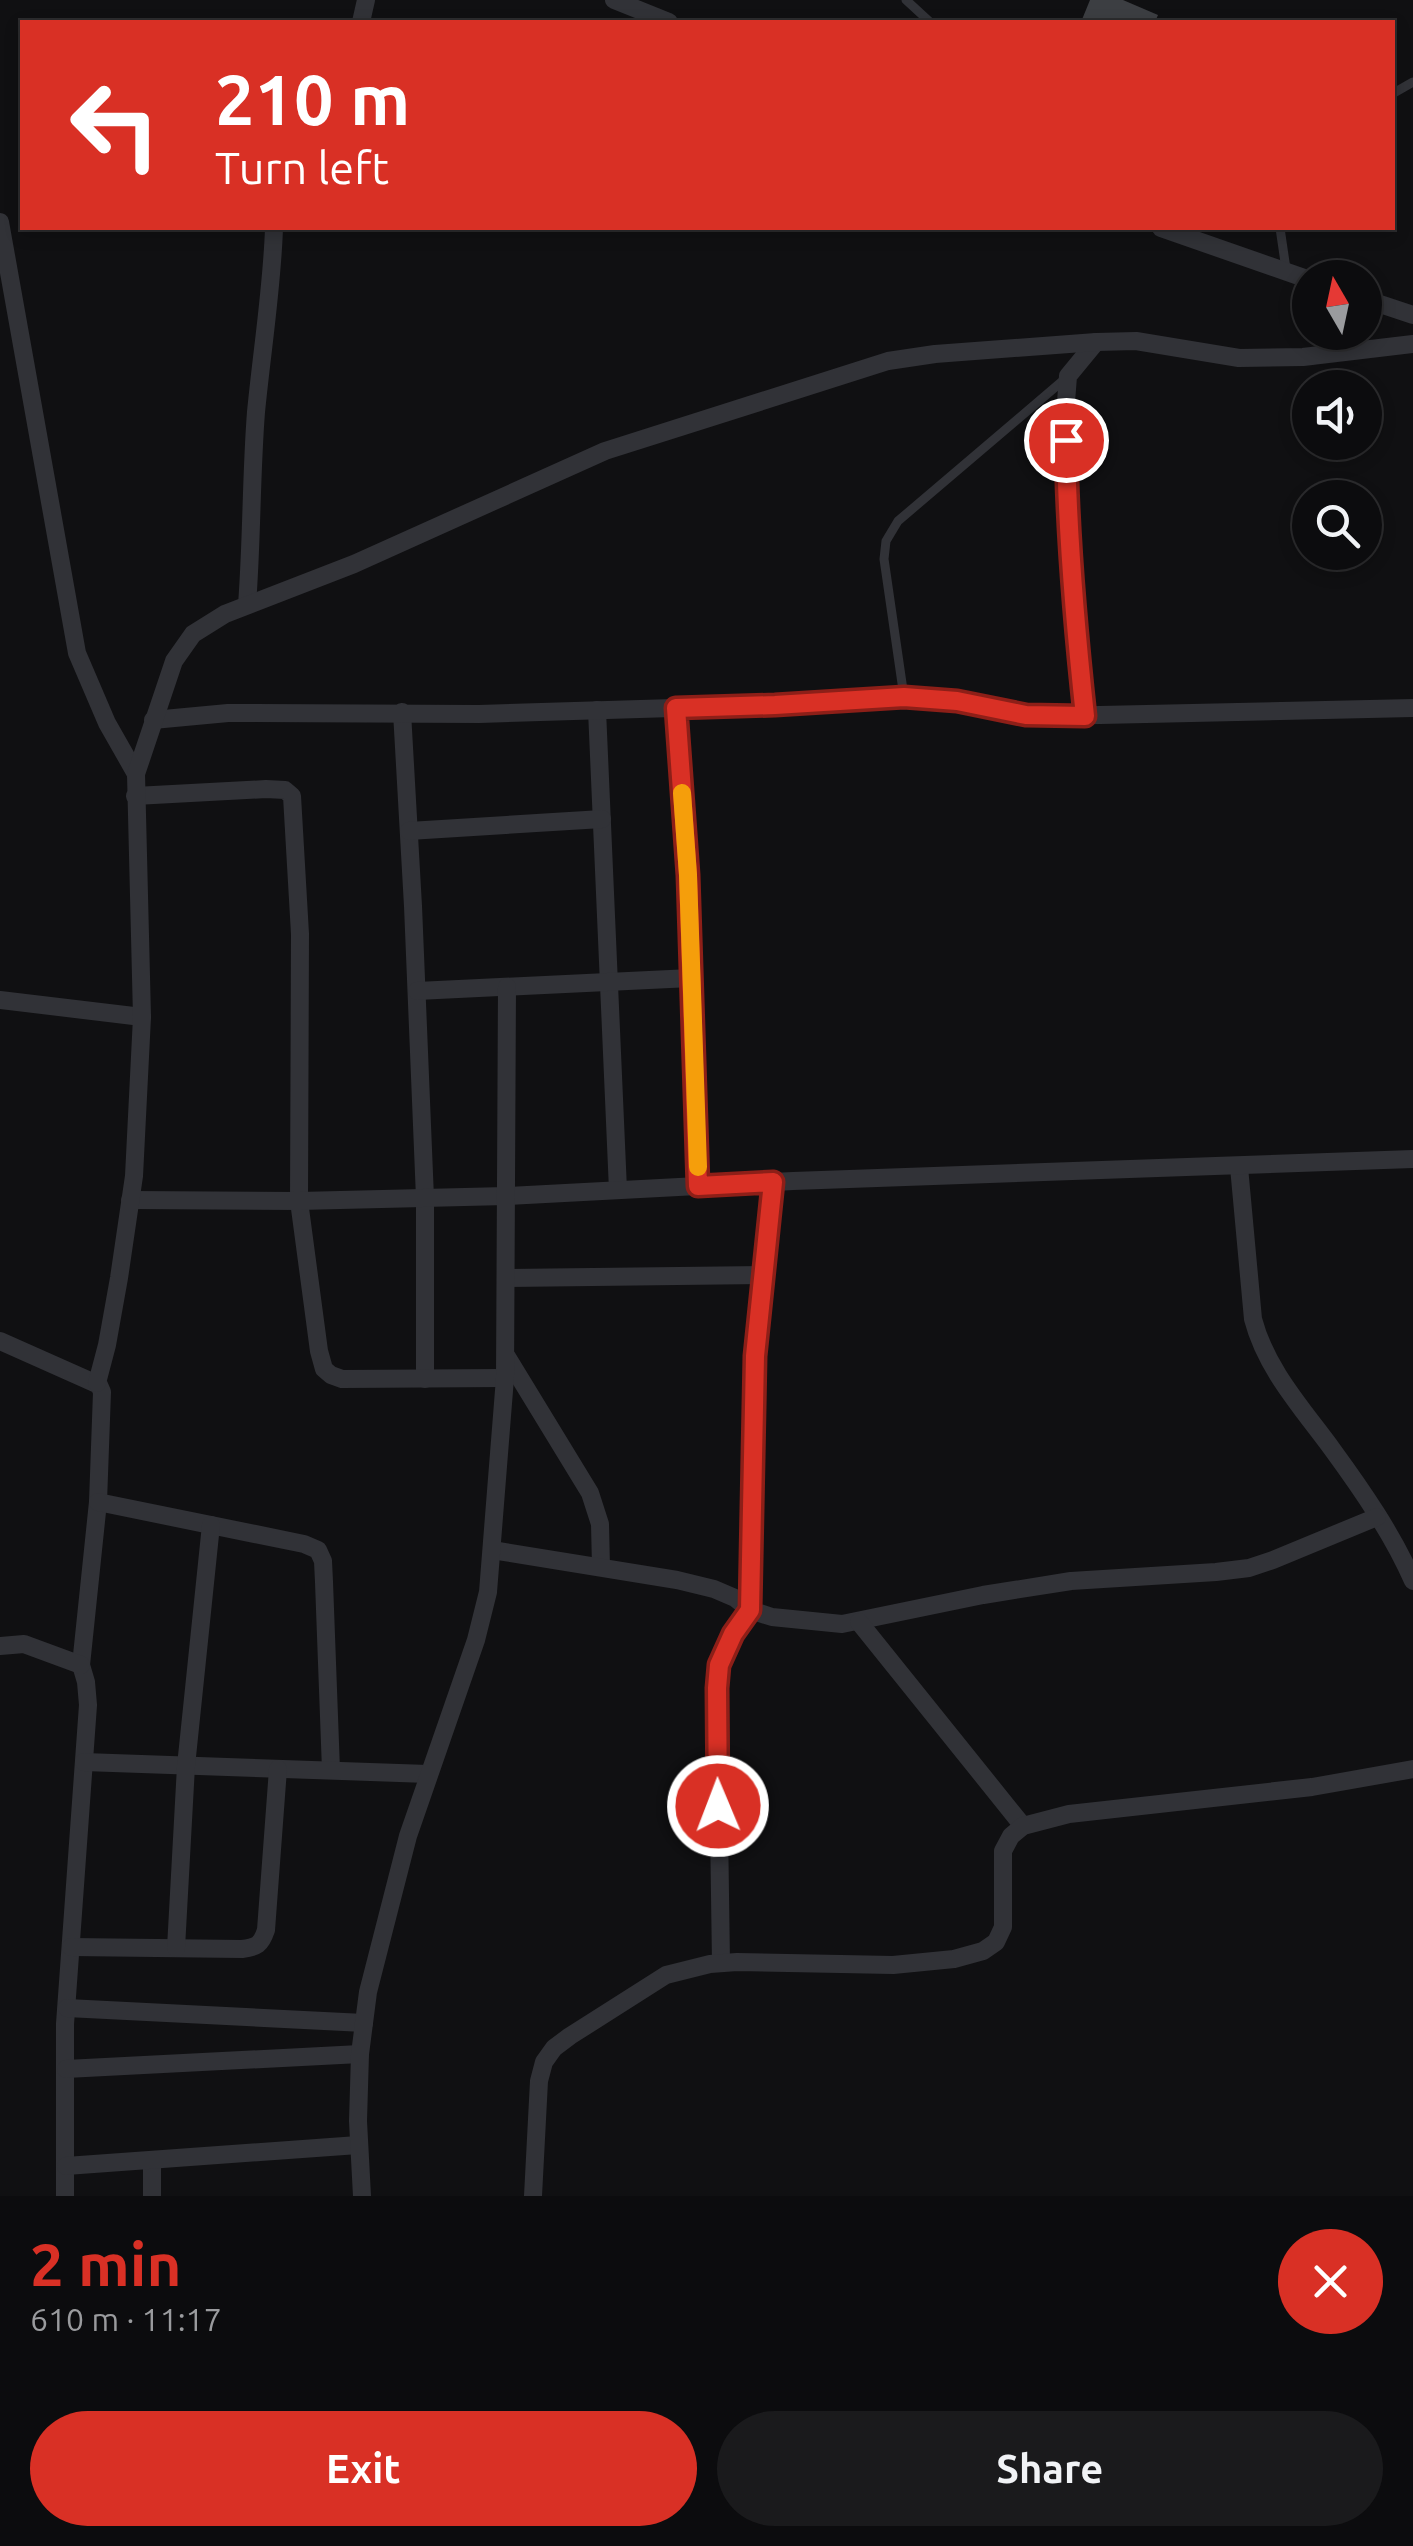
<!DOCTYPE html>
<html lang="en">
<head>
<meta charset="utf-8">
<style>
	:root { --surface:#0c0c0e; --page:#1a1a1c; --text:#f1f3f6; --muted:#9a9b9e; --line:#2c2c2e; --accent:#d93025 }
	body { margin:0; font-family:Ubuntu,sans-serif; background:var(--page); color:var(--text); height:100vh; display:flex; flex-direction:column; font-size:38px; white-space:nowrap }
	* { box-sizing:border-box; margin:0 }
	p { font-size:32px; color:var(--muted) }
	.icon { flex:none; width:55px; height:55px; fill:none; stroke:currentColor; stroke-width:2; stroke-linecap:round; stroke-linejoin:round }
	.map { position:relative; height:2196px; overflow:hidden }
	.drawer { display:flex; flex-direction:column; background:var(--surface); flex:1 }
	.drawer>* { flex:none }
	.guide { position:absolute; left:20px; top:20px; width:1375px; height:210px; border-radius:0px; box-shadow:0 5px 15px #0003,0 0 0 2px var(--line); background:#d93025; color:#fff; overflow:hidden }
	.needle { width:65px; rotate:351deg }
	.buttons { position:absolute; left:1292px; top:260px; display:grid; gap:20px }
	.buttons a { display:grid; place-items:center; width:90px; height:90px; border-radius:50%; background:var(--surface); box-shadow:0 5px 15px #0003,0 0 0 2px var(--line); font-size:50px }
	.pin { position:absolute; display:grid; place-items:center; width:85px; height:85px; color:#fff; margin:-42px; border:5px solid #fff; border-radius:50%; box-shadow:0 2px 10px #0007 }
	.me { position:absolute; width:110px; margin:-55px; rotate:359deg; stroke-linejoin:round; filter:drop-shadow(0 0 8px #0008) }
	.turn { display:flex; align-items:center; gap:35px; height:210px; padding:0 30px; font-size:45px }
	.turn .icon { width:130px; height:130px; stroke-width:2.5 }
	.turn b { display:block; font-size:70px; line-height:85px }
	.round { display:grid; place-items:center; flex:none; width:105px; height:105px; border-radius:52px; background:var(--page) }
	.summary { display:flex; align-items:center; justify-content:space-between; height:170px; padding:0 30px }
	h1 { font-size:60px; font-weight:600; line-height:75px; color:var(--accent) }
	.primary-button { display:flex; gap:20px; margin-top:auto; padding:20px 30px }
	.primary-button a { flex:1; height:115px; border-radius:60px; background:var(--accent); color:#fff; font-size:40px; font-weight:600; line-height:115px; text-align:center }
	.primary-button a+a { background:var(--page); color:var(--text) }
	.map>svg:first-child { display:block }
	.building { fill:#3c3e42 }
	.lines { fill:none; stroke-linecap:round; stroke-linejoin:round }
	.service { stroke:#313237; stroke-width:9 }
	.minor { stroke:#313237; stroke-width:18 }
	.route-casing { stroke:#8d1f18; stroke-width:25 }
	.route { stroke:#d93025; stroke-width:18 }
	.slow { stroke:#f59e0b; stroke-width:18 }
</style>
</head>
<body>
<div class="map">
<svg width="1413" height="2196" viewBox="0 0 1413 2196">
	<rect width="100%" height="100%" fill="#101012"/>
	<path class="building" d="M1090,0H1123L1158,15L1155,22H1081Z"/>
	<g class="lines">
		<g class="service">
			<path d="M906,0L930,22"/>
			<path d="M1392,94L1413,82"/>
			<path d="M1280,228L1286,269"/>
			<path d="M904,697L884,559L886,541L898,521L1066,378"/>
		</g>
		<g class="minor">
			<path d="M614,0L669,22"/>
			<path d="M361,22L366,0"/>
			<path d="M0,222L77,653L107,723L136,774"/>
			<path d="M1161,228L1310,280"/>
			<path d="M1365,299L1413,315"/>
			<path d="M247,605C252,540 251,476 256,412C262,350 272,289 274,228"/>
			<path d="M676,708L688,875L698,1186"/>
			<path d="M597,710L618,1190"/>
			<path d="M402,712L413,906L425,1198V1379"/>
			<path d="M1085,716L1072,593L1067,514L1066,402L1068,376L1096,342"/>
			<path d="M153,720L228,713L479,714L775,705L904,697L957,701L1026,715L1054,716L1413,708"/>
			<path d="M135,796L266,789L285,790L292,796L300,934L299,1201L319,1351L324,1369L331,1375L342,1379L505,1378"/>
			<path d="M409,831L602,819"/>
			<path d="M417,991L691,978"/>
			<path d="M0,1000L142,1017"/>
			<path d="M1239,1167L1253,1319C1266,1369 1302,1408 1332,1449C1362,1490 1393,1535 1413,1581"/>
			<path d="M130,1200L299,1201L506,1196L793,1181L1413,1159"/>
			<path d="M506,1278L763,1275"/>
			<path d="M0,1341L99,1385L102,1392L98,1502L81,1665L86,1682L88,1705L65,2024V2196"/>
			<path d="M507,1357L590,1493L600,1524L601,1567"/>
			<path d="M97,1383L107,1345L119,1278L134,1176L142,1017L136,774L174,661L193,634L225,614L354,564L605,451L888,361L935,354L1096,342L1136,341L1239,358L1303,357L1413,344"/>
			<path d="M98,1502L304,1544L318,1550L323,1561L324,1582L331,1770"/>
			<path d="M492,1550L677,1580L714,1589L735,1598L750,1610L772,1617L842,1624L983,1595L1071,1581L1216,1572L1249,1568L1273,1560L1377,1517"/>
			<path d="M859,1622L1023,1826"/>
			<path d="M0,1646L24,1644L81,1665"/>
			<path d="M84,1762L428,1774"/>
			<path d="M71,1947L242,1949C257,1947 261,1945 266,1930L278,1769"/>
			<path d="M176,1948L186,1766L211,1525"/>
			<path d="M721,1963L717,1688L719,1665L724,1650L750,1610L755,1356L773,1182"/>
			<path d="M67,2008L364,2023"/>
			<path d="M66,2069L360,2054"/>
			<path d="M152,2160V2196"/>
			<path d="M66,2166L358,2145"/>
			<path d="M362,2196L358,2121L360,2054L368,1992L408,1836L476,1640L488,1592L505,1378L507,987"/>
			<path d="M533,2196L539,2081L544,2062L554,2048L570,2036L666,1975L710,1964L737,1962L893,1965L954,1959L983,1951L996,1942L1003,1927V1851L1011,1836L1023,1826L1069,1814L1312,1787L1413,1769"/>
		</g>
	</g>
	<g class="lines">
		<g class="route-casing">
			<path id="route" d="M718,1806L717,1688L719,1665L733,1634L750,1610L755,1356L773,1182L698,1186L688,875L676,708L775,705L904,697L957,701L1026,715L1085,716C1075,624 1067,533 1066,440"/>
		</g>
		<use href="#route" class="route"/>
		<path class="slow" d="M682,793L688,875L698,1167"/>
	</g>
</svg>
<div class="buttons">
<a><svg class="needle" viewBox="-14 -14 28 28"><path d="M0-13l5 13h-10z" fill="#e53935"/><path d="M0 13l5-13h-10z" fill="#9a9b9e"/></svg></a>
<a><svg class="icon" aria-label="sound" viewBox="0 0 24 24"><path d="M4 9h4l5-4v14l-5-4H4zM17 9q2 3 0 6"/></svg></a>
<a><svg class="icon" aria-label="search" viewBox="0 0 24 24"><circle cx="10" cy="10" r="6"/><path d="M15 15l6 6"/></svg></a>
</div>
<div class="pin" style="left:1066px;top:440px;background:#d93025"><svg class="icon" aria-label="arrive" viewBox="0 0 24 24"><path d="M6 21V4h12l-3 4 3 4H6"/></svg></div>
<svg class="me" style="left:718px;top:1806px" viewBox="-20 -20 40 40"><circle r="17" fill="#d93025" stroke="#fff" stroke-width="3"/><path d="M0-11L8 9 0 5-8 9z" fill="#fff"/></svg>
<div class="guide">
<div class="turn"><svg class="icon" aria-label="left" viewBox="0 0 24 24"><path d="M17 20v-9H6M10 6l-5 5 5 5"/></svg><div><b>210 m</b>Turn left</div></div>
</div>
</div>
<section class="drawer">
<div class="summary"><div><h1>2 min</h1><p>610 m · 11:17</p></div><a class="round" style="background:#d93025;color:#fff"><svg class="icon" aria-label="close" viewBox="0 0 24 24"><path d="M6 6l12 12M18 6L6 18"/></svg></a></div>
<div class="primary-button"><a>Exit</a><a>Share</a></div>
</section>
</body>
</html>
